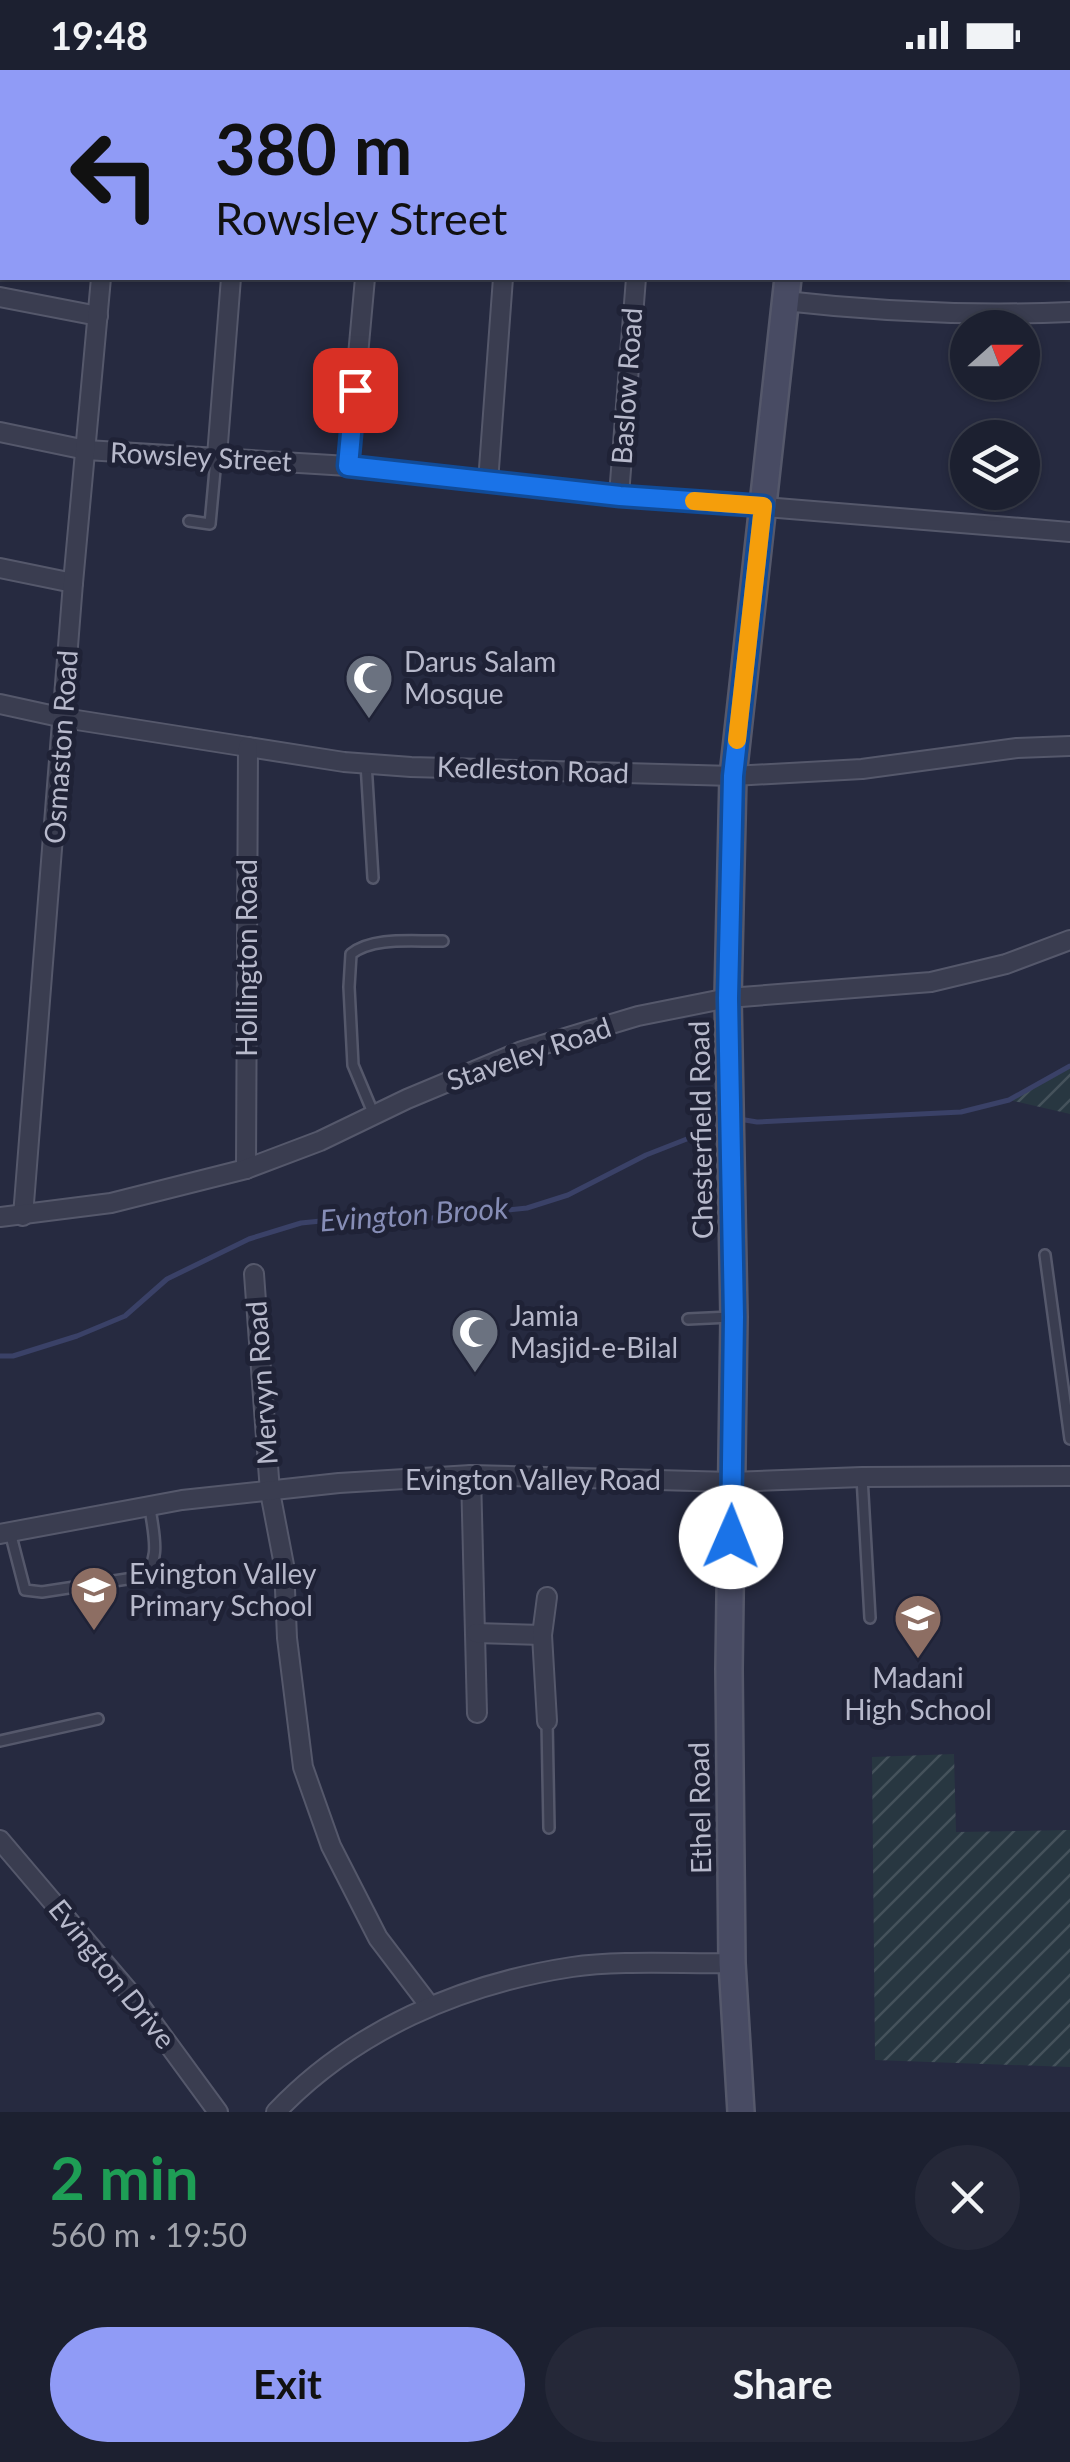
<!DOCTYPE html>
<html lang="en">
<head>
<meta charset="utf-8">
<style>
	:root { --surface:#1c2030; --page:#252838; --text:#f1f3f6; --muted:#a0a3ab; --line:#3a3e4c; --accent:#909bf6 }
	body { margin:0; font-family:Lato,sans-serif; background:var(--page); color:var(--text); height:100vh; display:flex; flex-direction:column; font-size:38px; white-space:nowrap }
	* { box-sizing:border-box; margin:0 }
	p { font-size:32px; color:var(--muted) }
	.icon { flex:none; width:55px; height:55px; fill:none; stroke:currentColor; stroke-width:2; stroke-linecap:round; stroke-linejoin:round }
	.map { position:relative; height:2042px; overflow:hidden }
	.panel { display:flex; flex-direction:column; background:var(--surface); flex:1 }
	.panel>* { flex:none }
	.guide { position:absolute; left:0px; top:0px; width:1070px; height:210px; box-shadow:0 2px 8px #0004,0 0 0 2px var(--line); background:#909bf6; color:#111; overflow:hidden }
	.needle { width:65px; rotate:69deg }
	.fabs { position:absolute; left:950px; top:240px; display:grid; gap:20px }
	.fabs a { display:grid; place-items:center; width:90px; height:90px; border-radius:50%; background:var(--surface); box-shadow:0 2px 8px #0004,0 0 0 2px var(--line); font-size:50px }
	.pin { position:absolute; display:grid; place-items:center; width:85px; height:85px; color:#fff; margin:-42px; border-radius:20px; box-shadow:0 5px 15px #0006 }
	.me { position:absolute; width:110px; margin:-55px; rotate:1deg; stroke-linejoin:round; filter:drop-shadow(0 0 8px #0008) }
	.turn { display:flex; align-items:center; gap:35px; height:210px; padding:0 50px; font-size:45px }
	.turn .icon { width:130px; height:130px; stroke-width:2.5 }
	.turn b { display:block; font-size:70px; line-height:85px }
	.round { display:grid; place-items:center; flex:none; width:105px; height:105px; border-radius:52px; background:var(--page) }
	.summary { display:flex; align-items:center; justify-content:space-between; height:170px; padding:0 50px }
	h1 { font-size:60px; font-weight:700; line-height:75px; color:#1e9e55 }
	.cta { display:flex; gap:20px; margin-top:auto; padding:20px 50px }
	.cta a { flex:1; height:115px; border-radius:60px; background:var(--accent); color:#111; font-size:40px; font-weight:700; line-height:115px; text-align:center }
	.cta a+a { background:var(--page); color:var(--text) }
	.status { display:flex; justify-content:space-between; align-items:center; height:70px; padding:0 50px; background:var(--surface); direction:ltr }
	.status svg { height:28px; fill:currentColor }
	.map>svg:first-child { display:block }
	.garden { fill:url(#garden-furrows) }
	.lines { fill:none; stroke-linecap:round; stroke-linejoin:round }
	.stream { stroke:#3a4167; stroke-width:5 }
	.lane-casing { stroke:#55586b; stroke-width:14 }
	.street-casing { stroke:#55586b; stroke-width:22 }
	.secondary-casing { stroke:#55586b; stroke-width:30 }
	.lane { stroke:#3a3d50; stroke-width:9 }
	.street { stroke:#3a3d50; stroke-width:18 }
	.secondary { stroke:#484b63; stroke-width:25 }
	.route-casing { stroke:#114b97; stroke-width:25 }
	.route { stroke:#1a73e8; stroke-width:18 }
	.slow { stroke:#f59e0b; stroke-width:18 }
	.labels { text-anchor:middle; stroke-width:10; stroke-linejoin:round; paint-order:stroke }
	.street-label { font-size:28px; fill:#b7b9cb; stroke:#1f2236 }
	.poi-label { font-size:28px; fill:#b7b9cb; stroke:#1f2236; text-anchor:start }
	.water-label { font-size:30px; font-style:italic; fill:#868db6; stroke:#1f2236 }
</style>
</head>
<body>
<div class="status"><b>19:48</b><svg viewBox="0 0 49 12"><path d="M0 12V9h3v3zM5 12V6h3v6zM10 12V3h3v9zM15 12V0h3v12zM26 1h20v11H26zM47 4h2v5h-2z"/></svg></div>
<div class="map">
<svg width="1070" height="2042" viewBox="0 0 1070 2042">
	<defs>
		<pattern id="garden-furrows" width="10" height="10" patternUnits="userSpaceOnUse" patternTransform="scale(2.5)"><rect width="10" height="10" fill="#283741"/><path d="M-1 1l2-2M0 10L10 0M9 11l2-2" fill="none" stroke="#45525b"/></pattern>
	</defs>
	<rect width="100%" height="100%" fill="#262a40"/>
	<g class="garden">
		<path d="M1070,996V1044L1009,1030Z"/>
		<path d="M954,1684L956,1762L1070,1760V1997L875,1990L872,1687Z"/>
	</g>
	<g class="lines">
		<g class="stream">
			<path d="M739,1049L757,1052L961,1042L1009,1030L1070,996"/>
			<path d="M0,1286H13L77,1266L125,1246L167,1209L249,1169L301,1153L381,1145L403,1151L527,1138L568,1125L646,1085L720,1056"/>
		</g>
		<g class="lane-casing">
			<g id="lane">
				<path d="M189,451L210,454L216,389"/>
				<path d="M366,693L373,808"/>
				<path d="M374,1045L353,995L349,917L351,884C374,866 415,872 443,871"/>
				<path d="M1045,1185L1070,1369"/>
				<path d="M688,1249L730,1247"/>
				<path d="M862,1407L870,1548"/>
				<path d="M10,1462L25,1520L42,1522L140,1507C164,1492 152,1460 150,1436"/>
				<path d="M547,1651L549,1758"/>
				<path d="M0,1671L98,1649"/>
			</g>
		</g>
		<g class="street-casing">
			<g id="street">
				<path d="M447,0L448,2"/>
				<path d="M939,0L940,2"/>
				<path d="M122,2L123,0"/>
				<path d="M248,2L249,0"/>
				<path d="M0,90H2"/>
				<path d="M0,227L98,246"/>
				<path d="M785,231C881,242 974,246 1070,242"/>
				<path d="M0,362L86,380L348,396L619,425L1070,462"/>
				<path d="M217,386L231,208"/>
				<path d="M348,396L365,208"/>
				<path d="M488,412L503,208"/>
				<path d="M619,425L636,208"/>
				<path d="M0,498L73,513"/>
				<path d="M0,634L64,648L248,677L344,692L411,697L733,706L862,699L1017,678L1070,676"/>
				<path d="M246,1099L248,677"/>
				<path d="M23,1146L73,513L101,208"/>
				<path d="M0,1147L111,1133L246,1099L320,1071L407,1029L522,981L638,946L728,928L931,912L1006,894L1070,870"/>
				<path d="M254,1204L270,1422L284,1495L287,1568L303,1697L331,1776L378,1868L429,1935"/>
				<path d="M471,1405L477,1643"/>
				<path d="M0,1464L182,1430L339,1413L471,1405L732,1412L862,1407L1070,1406"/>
				<path d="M476,1563L542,1565"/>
				<path d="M547,1651L542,1565L547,1527"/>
				<path d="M0,1770L136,1930L218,2042"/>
				<path d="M276,2042C354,1960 461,1914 572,1897C619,1890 683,1894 732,1893"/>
			</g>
		</g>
		<g class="secondary-casing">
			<g id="secondary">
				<path d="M382,0L399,2"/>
				<path d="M774,0L775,2"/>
				<path d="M1068,16H1070"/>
				<path d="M741,2042L732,1893L729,1599L734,1247L728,928L733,706L788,208"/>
			</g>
		</g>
		<use href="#lane" class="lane"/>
		<use href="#street" class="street"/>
		<use href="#secondary" class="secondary"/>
	</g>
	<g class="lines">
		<g class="route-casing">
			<path id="route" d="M355,320L348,396L620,426L763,436L733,706L728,928L734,1247L731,1467"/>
		</g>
		<use href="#route" class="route"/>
		<path class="slow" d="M694,431L763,436L737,670"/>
	</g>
	<defs>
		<g id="mosque-pin" transform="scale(2.5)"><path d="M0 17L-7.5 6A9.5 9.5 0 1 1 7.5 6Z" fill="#6b7280" stroke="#1f2236"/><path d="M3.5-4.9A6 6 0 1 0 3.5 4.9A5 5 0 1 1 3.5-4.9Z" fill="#fff"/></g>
		<g id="school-pin" transform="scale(2.5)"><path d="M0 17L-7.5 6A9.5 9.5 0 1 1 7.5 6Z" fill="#8d6e63" stroke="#1f2236"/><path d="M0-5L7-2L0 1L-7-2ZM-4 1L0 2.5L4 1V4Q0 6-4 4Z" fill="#fff"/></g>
	</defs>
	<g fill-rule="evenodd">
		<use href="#mosque-pin" x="369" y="608"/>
		<use href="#mosque-pin" x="475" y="1262"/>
		<use href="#school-pin" x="94" y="1520"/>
		<use href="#school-pin" x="918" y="1548"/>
	</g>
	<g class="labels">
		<g class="street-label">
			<text transform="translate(627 316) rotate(-86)" y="10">Baslow Road</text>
			<text transform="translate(201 387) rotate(3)" y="10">Rowsley Street</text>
			<text transform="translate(61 677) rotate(-86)" y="10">Osmaston Road</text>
			<text transform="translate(533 700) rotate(2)" y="10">Kedleston Road</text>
			<text transform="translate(247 888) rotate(-90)" y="10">Hollington Road</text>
			<text transform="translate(529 984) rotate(-19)" y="10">Staveley Road</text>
			<text transform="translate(701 1060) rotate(-91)" y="10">Chesterfield Road</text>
			<text transform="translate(262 1313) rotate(-94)" y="10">Mervyn Road</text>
			<text x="533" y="1420">Evington Valley Road</text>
			<text transform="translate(700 1738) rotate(-91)" y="10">Ethel Road</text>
			<text transform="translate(112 1904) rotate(51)" y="10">Evington Drive</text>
		</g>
		<g class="poi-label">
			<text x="404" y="602">Darus Salam<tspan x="404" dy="32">Mosque</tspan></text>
			<text x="510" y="1256">Jamia<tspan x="510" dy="32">Masjid-e-Bilal</tspan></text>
			<text x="129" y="1514">Evington Valley<tspan x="129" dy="32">Primary School</tspan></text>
			<text x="918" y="1618" text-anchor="middle">Madani<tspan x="918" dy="32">High School</tspan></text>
		</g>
		<g class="water-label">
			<text transform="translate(414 1145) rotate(-4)" y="10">Evington Brook</text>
		</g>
	</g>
</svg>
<div class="fabs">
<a><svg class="needle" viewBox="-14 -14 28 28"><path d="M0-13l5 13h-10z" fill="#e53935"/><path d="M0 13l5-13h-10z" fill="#a0a3ab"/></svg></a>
<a><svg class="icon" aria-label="layers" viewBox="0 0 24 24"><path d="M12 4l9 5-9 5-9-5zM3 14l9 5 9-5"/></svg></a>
</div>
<div class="pin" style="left:355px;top:320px;background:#d93025"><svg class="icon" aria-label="arrive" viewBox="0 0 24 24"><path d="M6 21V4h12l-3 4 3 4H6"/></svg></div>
<svg class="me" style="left:731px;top:1467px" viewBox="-20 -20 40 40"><circle r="19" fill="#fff"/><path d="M0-13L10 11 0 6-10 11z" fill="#1a73e8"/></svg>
<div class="guide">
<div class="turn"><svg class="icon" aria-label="left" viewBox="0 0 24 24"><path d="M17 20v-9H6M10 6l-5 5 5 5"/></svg><div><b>380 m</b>Rowsley Street</div></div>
</div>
</div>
<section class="panel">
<div class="summary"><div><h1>2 min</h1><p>560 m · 19:50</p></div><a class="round"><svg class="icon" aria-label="close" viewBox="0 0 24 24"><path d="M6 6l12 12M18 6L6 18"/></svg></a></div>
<div class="cta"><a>Exit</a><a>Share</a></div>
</section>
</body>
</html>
